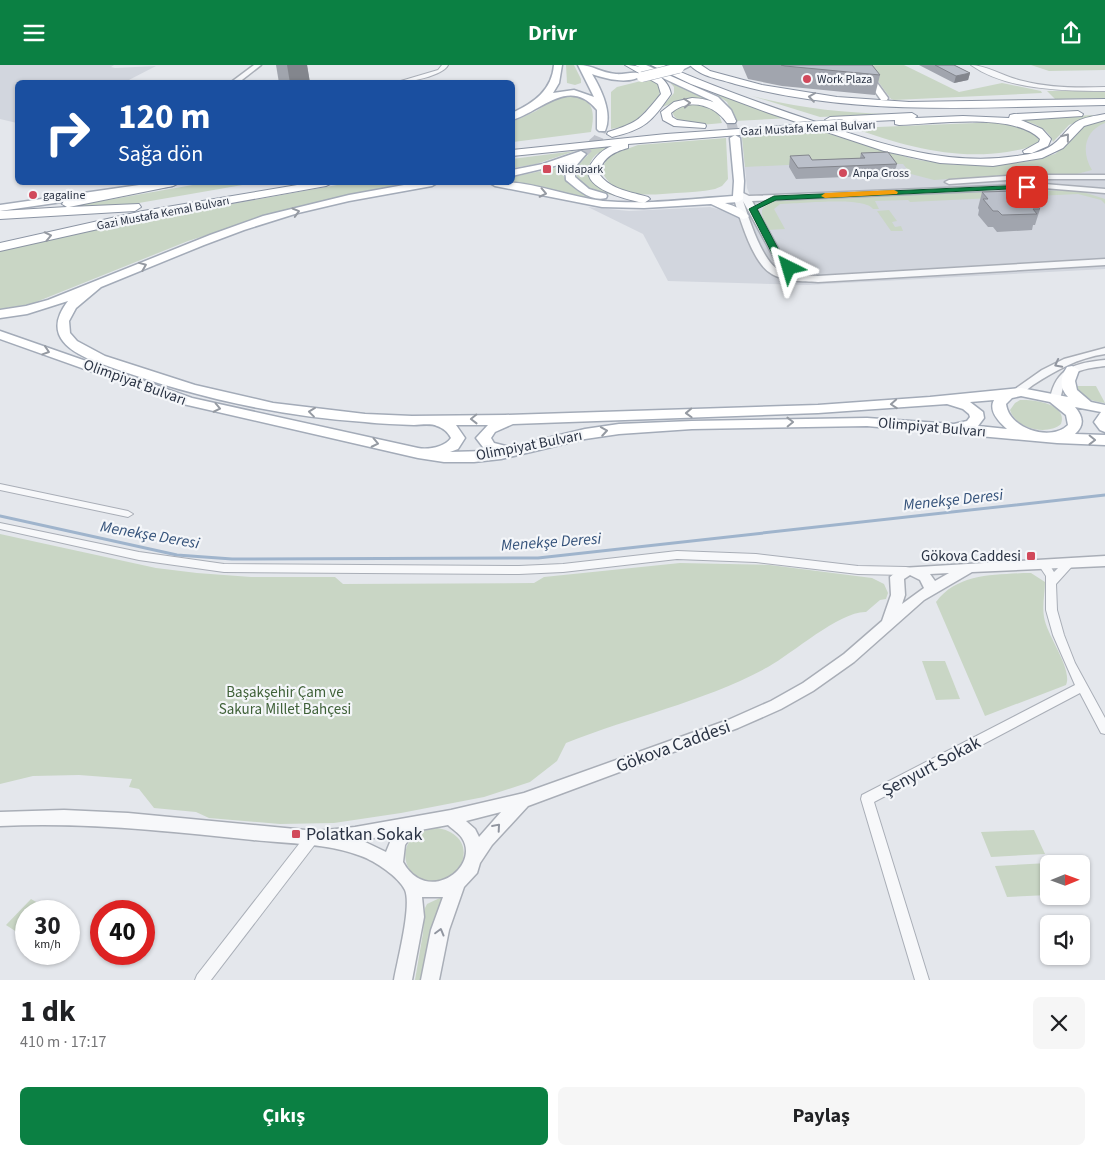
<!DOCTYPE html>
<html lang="tr">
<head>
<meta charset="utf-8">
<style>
	:root { --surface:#fff; --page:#f6f6f6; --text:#202124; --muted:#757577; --accent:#0b8043 }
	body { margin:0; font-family:"Source Sans 3",sans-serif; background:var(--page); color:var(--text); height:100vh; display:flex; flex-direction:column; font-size:19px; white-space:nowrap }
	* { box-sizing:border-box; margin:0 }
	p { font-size:16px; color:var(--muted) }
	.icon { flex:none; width:28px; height:28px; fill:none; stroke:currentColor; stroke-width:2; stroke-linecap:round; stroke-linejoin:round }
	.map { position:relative; height:915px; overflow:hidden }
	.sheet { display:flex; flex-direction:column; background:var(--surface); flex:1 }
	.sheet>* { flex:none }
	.top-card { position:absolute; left:15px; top:15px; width:500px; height:105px; border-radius:8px; box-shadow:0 1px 4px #0004; background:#1a4fa0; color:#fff; overflow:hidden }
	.needle { width:32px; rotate:89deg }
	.buttons { position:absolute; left:1040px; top:790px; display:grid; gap:10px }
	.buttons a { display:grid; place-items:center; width:50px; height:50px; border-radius:8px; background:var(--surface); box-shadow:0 1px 4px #0004; font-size:25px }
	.speed { position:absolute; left:15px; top:835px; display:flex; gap:10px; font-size:25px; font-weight:700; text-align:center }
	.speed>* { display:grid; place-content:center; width:65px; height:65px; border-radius:50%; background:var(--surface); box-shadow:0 1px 4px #0004; line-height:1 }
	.speed small { font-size:12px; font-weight:400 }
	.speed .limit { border:8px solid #d22; background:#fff; color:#111 }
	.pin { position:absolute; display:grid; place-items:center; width:42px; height:42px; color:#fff; margin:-21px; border-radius:10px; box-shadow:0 2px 8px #0006 }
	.me { position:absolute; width:55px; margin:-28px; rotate:320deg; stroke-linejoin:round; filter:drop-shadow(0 0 4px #0008) }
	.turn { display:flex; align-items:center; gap:18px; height:105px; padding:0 20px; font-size:22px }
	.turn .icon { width:65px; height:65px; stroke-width:2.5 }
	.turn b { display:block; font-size:35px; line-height:42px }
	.round { display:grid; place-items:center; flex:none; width:52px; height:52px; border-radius:8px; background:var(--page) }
	.summary { display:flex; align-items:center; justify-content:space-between; height:85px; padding:0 20px }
	h1 { font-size:30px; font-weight:700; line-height:38px }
	.cta { display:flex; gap:10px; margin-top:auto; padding:10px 20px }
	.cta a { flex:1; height:58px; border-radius:8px; background:var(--accent); color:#fff; font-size:20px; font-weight:700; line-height:58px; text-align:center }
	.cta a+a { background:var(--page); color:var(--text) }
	header { display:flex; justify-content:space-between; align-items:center; height:65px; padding:0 20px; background:var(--accent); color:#fff; font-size:22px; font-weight:700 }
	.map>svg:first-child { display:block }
	.built { fill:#d2d6de }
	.green { fill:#c9d6c5 }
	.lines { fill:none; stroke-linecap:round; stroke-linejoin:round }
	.stream { stroke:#9fb4cc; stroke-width:3 }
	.primary-tunnel { stroke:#bfc3cb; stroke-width:10; stroke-dasharray:10 5; stroke-linecap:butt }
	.minor-casing { stroke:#a9aeb7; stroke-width:2 }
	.tertiary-casing { stroke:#a9aeb7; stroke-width:3 }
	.secondary-casing { stroke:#a9aeb7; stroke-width:3 }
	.primary-casing { stroke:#a3abb8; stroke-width:3 }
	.trunk-casing { stroke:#8b94a3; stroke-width:2 }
	.minor { fill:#f7f8fa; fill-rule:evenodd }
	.tertiary { fill:#f7f8fa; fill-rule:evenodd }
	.secondary { fill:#fff; fill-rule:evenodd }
	.primary { fill:#fff; fill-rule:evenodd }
	.trunk { fill:#fff; fill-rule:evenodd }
	.primary-bridge-casing { stroke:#a3abb8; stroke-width:11; stroke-linecap:butt }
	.trunk-bridge-casing { stroke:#8b94a3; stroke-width:12; stroke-linecap:butt }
	.primary-bridge { stroke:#fff; stroke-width:10 }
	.trunk-bridge { stroke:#fff; stroke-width:11 }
	.wall { fill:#a1a5ae }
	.shaded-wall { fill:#83868d }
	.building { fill:#bbc0ca; stroke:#83868d }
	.oneway { stroke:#959aa2 }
	.oneway2 { stroke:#9196a0 }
	.route { fill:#0b8043; stroke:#07532c }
	.slow { fill:#f59e0b }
	.poi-dot { fill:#d1495b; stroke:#f4f6f9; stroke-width:2 }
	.labels { text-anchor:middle; stroke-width:4.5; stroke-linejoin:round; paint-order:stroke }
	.far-poi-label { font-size:12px; fill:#2b3445; stroke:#f4f6f9; text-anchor:start }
	.far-street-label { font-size:12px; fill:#2b3445; stroke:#f4f6f9 }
	.street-label { font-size:15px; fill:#2b3445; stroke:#f4f6f9 }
	.poi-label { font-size:15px; fill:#2b3445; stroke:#f4f6f9; text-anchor:end }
	.park-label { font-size:15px; fill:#3f6138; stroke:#f4f6f9 }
	.water-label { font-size:16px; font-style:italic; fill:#34527a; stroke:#f4f6f9 }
	.near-street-label { font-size:18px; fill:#2b3445; stroke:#f4f6f9 }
	.near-poi-label { font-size:18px; fill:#2b3445; stroke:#f4f6f9; text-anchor:start }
</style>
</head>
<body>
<header><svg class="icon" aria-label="menu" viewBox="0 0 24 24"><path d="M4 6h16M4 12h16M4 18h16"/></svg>Drivr<svg class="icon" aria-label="share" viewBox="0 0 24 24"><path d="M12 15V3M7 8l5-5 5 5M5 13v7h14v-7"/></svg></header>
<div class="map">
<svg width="1105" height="915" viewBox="0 0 1105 915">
	<rect width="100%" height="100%" fill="#e4e7ec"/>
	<g class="built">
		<path d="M0,0H114L111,2L115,3L156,1L125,17L18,18L17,58L0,54Z"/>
		<path d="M1105,55V204L807,220L668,216L643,169L588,142L629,146L710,142L729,147L756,146L747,123L742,72L822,66L887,87L918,95L955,100H998L1031,96L1055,89L1068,79L1085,61Z"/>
	</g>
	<g class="green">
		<path d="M566,0H574L581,14V18L575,20L567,18Z"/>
		<path d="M866,0H904L959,27L1002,18L1041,26L1042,28L894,35L891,34Z"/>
		<path d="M1031,0H1105V5L1049,6Z"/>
		<path d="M653,13L660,18V27L658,32L632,60L611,64V27L617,22Z"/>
		<path d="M666,13L701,29L714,37L682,35L662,42L674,28V22Z"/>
		<path d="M1047,26H1105V33L1055,34Z"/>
		<path d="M714,28L791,53L735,56L727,37Z"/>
		<path d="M559,31C586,31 598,36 591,67L513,77L512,57L536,46Z"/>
		<path d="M752,31C797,43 843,48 890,49L820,52Z"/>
		<path d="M694,39L703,40L718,47L722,58C708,59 677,65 672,46L684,40Z"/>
		<path d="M1094,50L1069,60L1053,77C1048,62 1033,58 1017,54Z"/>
		<path d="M1105,55V58C1084,66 1081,87 1092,105L1073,110L1022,109L934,115L911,109L903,99H808L745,102L742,72L822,66L887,87L918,95L955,100H1001L1031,96L1055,89L1068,79L1085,61Z"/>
		<path d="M1000,57L1032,64L1040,73V76C1032,83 1018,85 1007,87C953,95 904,81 853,63Z"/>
		<path d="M726,73L728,114L722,121L715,124C702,127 689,127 676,128C649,130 613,135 601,104L610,90L638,80Z"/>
		<path d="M614,81C600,86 590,90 588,107L600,122L616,131C604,128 575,123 576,106C577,100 584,94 588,90L575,86L536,99L513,103L512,94Z"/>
		<path d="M565,101L563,110C586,151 674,134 713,131L715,133L640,139L595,136L513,117V112Z"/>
		<path d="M204,118H254L133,139L62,143Z"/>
		<path d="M348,118H406L300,141L188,176L31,239L0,244V185L150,154Z"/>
		<path d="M1077,125L1105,134V139L1101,135L1078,129L910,137L908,135L875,136L879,144H873C864,131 798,139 780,139L774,144L785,164L767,165C760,145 757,142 779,135L912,129Z"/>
		<path d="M889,145L897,156L892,157L895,162L901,161L903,166H891L877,146Z"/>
		<path d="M1075,321H1096L1105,338C1092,336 1080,333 1075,321Z"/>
		<path d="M1020,335C1034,334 1068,339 1061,359C1047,371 1016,364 1010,345L1015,338Z"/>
		<path d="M0,469L156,503L197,508L251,512H335L343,519L534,518L544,512L680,498L770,500L872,513L884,519L888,528L886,534L880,535L866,547C840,546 793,588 768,602C704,637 633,651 566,678L557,696L530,717L484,732L401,748L334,758L280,759L209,753L196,747L154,743L139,724L129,722L132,714L79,710L33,711L0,719Z"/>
		<path d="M1023,508H1031L1045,517C1045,528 1042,540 1044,552C1047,571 1073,604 1066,620L985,651L936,537C957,509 991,510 1023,508Z"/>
		<path d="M922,596H945L960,634L936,635Z"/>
		<path d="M437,763C453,765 467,776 463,794C461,802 456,807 450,812C411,838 379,770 437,763Z"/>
		<path d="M1034,765L1045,789L991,792L981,767Z"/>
		<path d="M1048,798L1049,830L1007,832L995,801Z"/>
		<path d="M444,831L429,874L422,915H415L423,868L425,843L427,839Z"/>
		<path d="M31,834L52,846H26V873L6,860Z"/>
	</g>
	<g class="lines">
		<path class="stream" d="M0,451L177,490L232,494L538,493L1105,430"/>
		<g class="primary-tunnel">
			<path d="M731,56L735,73"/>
			<path d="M581,89L598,74L602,64"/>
		</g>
		<g class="minor-casing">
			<g id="minor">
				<path d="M442,0H448C443,11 406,18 394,18L438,5Z"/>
				<path d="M971,0C986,0 1007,13 1023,16C1050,23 1078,23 1105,22V26C1064,26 1006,25 971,0Z"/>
				<path d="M0,419L128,446L133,449L128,452L0,425Z"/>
				<path d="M0,458L139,487L224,499L519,501L563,499L677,486L756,489L858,501L906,502L910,503L911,506L910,509L906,510L858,509L756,497L677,494L563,507L519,509L224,507L139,495L0,464Z"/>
				<path d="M1070,494L1075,498L1056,519L1057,545L1064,570L1075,598L1105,653V669L1101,668L1080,628L874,737L929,915H915L861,734L862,730L1075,620L1053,570L1046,545V511L1038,499L1039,496H1047L1054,507L1066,495Z"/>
				<path d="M311,768L316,770L318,774L316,778L211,915H195L197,910L306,770Z"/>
			</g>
		</g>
		<g class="tertiary-casing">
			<g id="tertiary">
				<path d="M254,0H261L238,18H230Z"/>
				<path d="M1023,110H1105V114H1023L949,119L945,117L949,115Z"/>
				<path d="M1044,119L1105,124V128L1044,123L752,136L784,194L792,201L805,204V208C794,209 785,205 777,198L743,136C749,154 761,192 776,203C787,212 804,210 818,211L1105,194V200L818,217C803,216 782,217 769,207C752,195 740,154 734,134L739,131L737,129L741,127L749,131Z"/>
				<path d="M1105,283V289C1078,293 1056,305 1033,320C1026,325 1018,334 1009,331L1008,329L1042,305L1064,294Z"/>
				<path d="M1105,295V301C1091,303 1073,304 1065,317C1062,323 1062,330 1059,336H1051L1050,334C1056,302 1076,298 1105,295Z"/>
				<path d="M1105,491V501L972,507L924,535L854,597L813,626L781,644L738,663L528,741L492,780L480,798L477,808L464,822L449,865L439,915H421L431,865L443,832H422L424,852L412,915H394C397,897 412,841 405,825C399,812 375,796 361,791C326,778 289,779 253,775C168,766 85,757 0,761V747L64,745L128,748L316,766L355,762L451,745L524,728L728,655L771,636L803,618L844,589L882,556L891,530L890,512L901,503ZM949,508L935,516L930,509ZM910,510L920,515L924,523L902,539L905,530L904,514ZM501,747L479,772L475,764L466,756ZM448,760C452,764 459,768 462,773C481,802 427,841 403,797L405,780L415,766ZM393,770L386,787L361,775Z"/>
			</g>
		</g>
		<g class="secondary-casing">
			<path id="secondary" d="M856,0H864L888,33L887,35H881Z"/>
		</g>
		<g class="primary-casing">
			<g id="primary">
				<path d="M554,0H562L559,18L553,28L574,25L594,32L578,0C593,0 601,8 616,9C624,10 636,5 642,10C630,20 606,14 592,9C601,24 613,48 605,66H599L597,64V45C569,11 542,46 512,55V48C534,38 552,25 554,0Z"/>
				<path d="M635,0H646L718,32L731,45L736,56L734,58H728L724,48L712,36Z"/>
				<path d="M679,0H692L682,5H676V1Z"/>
				<path d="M735,70L740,73L744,116L743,134L738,137L725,138C734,141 742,144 749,151L747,153L743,154L711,139L644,143L602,142L495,121L490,118C525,113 567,132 603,136C646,140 690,134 733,131L734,116L730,73Z"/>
				<path d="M581,86L586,89L575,102V112L589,124L606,129L607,131L606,133C591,137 577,124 566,115L565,101L567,98L512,111V105L543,99Z"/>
				<path d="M153,118H177L172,121L0,146V140Z"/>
				<path d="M415,118H437L432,121L349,136L298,148L244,165L204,180L101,222L76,243L69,256L70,268L77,276L105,291L195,320L273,338L365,349L412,351L505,350L818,340L930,332L1021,323L1068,332C1059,322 1060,313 1067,302L1072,301L1079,305L1075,316L1077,325L1091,337L1105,340V367L1100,365L1094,357L1101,347L1075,342C1083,352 1085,360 1075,369L1105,370V380L1057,378L867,361L692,364L619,369L585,374L501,394L474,397H444L418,393L183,339L0,274V266L192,333L418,383C428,385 445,382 451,373C448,367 443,363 437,361C430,358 421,360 414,360C398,359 381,359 365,357C275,351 186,330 102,299C71,288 41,271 68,236L27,249L0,253V245L26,241L48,235L210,170L263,151L349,130ZM1021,331L1050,337L1066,350L1068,360C1051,377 1009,364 1006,339L1012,333ZM994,335C988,346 999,357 1007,364L978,361L984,353L983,347L970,337ZM947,339L963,344L969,349L970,352L967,356L954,359L867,353L692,356L619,359L585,364L510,382L494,378L491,373L495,367L513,359L818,348ZM456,360H488L476,373L486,386L450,387L458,384L465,373Z"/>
			</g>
		</g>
		<g class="trunk-casing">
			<g id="trunk">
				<path d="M625,0C643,0 668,10 671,29C651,57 646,64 612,72L607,69L608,67C640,57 640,54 661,29L658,19Z"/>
				<path d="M651,0H664C714,22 765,40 816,57C884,80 951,103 1023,90C1037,88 1051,84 1060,73C1065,68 1070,61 1076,57C1084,52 1095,51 1105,49V55L1084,61L1063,83L1042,93L993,101L940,98L884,86L769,48L691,19Z"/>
				<path d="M690,0H701L710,6L762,20L837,32L909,37L1105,34V40C982,42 855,52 735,19C720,14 701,12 690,0Z"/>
				<path d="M692,33C712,34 725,40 736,56L735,58H727C715,40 689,32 671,48L672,52L677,55L705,59L706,61L705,63L674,61L663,55L661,47L674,37Z"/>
				<path d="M1078,46L1083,49L1082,51L1021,55L1042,64L1051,74L1048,81L1032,88H1024L1023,86L1039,77L1040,74C1013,47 936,59 899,60L895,59V55L830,58L825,55L830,52L912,48L917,51L915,53L963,51L1009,53L1010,50L1014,49Z"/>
				<path d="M796,60L800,61L801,63L800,65L628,79V83C613,87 600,94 600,110C611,125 632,127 648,132L650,134L644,138C629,135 576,123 591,99C597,90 602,85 612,81L512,91V85L666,69Z"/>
				<path d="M158,118H179L173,121L69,142L139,139L141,142L135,146L0,154V146L67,142L62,139L64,136Z"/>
				<path d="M309,118H332L326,121L143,154L0,186V178L143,146Z"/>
			</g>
		</g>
		<use href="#minor" class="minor"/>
		<use href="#tertiary" class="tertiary"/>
		<use href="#secondary" class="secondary"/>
		<use href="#primary" class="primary"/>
		<use href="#trunk" class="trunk"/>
		<g class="primary-bridge-casing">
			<path id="primary-bridge" d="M642,12L679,3"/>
		</g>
		<g class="trunk-bridge-casing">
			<path id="trunk-bridge" d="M796,63L843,60"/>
		</g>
		<use href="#primary-bridge" class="primary-bridge"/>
		<use href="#trunk-bridge" class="trunk-bridge"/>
	</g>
	<g class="wall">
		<path d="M276,0H307L310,18H279Z"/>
		<path d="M742,0H872L880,10L875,30L782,21L748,14Z"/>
		<path d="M919,0H954L970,8L968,15L954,18Z"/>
		<path d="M861,88L897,99L894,110L796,114L789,102L790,91L812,95L860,93Z"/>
		<path d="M982,127L1021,132L1040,144L1035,160H1033L1032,165L997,167L993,162H988L978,150L979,145L978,143Z"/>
	</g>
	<g class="shaded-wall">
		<path d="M287,0H307L310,18H290Z"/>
		<path d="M970,8L968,15L954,18L956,11Z"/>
	</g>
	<g class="building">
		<path d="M781,0H872L880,10L785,1Z"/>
		<path d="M935,0H954L970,8L956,11Z"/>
		<path d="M888,87L897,99L798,103L790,91L809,90L812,95L865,93L861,88Z"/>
		<path d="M1015,126L1021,132L1029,131L1040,144H1033L1037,149L1002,150L998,146H993L983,134H988L982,127Z"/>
	</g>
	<defs><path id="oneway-chevron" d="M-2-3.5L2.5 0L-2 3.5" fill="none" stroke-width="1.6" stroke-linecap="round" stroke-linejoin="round" transform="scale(1.25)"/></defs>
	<g class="oneway">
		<use href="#oneway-chevron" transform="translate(812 32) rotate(-172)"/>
		<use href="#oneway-chevron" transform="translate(687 38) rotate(-5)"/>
		<use href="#oneway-chevron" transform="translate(1066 72) rotate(-51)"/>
		<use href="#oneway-chevron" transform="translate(543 128) rotate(12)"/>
		<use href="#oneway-chevron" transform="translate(296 147) rotate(-16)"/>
		<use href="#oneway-chevron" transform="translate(48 171) rotate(-12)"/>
		<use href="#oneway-chevron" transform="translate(143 201) rotate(-22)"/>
		<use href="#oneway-chevron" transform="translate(46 286) rotate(18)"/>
		<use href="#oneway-chevron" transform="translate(894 339) rotate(176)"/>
		<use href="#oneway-chevron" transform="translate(217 343) rotate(12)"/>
		<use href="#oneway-chevron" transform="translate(312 347) rotate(-173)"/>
		<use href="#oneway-chevron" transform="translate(689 348) rotate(178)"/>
		<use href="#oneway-chevron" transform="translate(474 354) rotate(179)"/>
		<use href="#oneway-chevron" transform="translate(790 357) rotate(-1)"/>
		<use href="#oneway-chevron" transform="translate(604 366) rotate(-9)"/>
		<use href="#oneway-chevron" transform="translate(1092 375) rotate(1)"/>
		<use href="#oneway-chevron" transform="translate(375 378) rotate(12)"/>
	</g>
	<g class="oneway2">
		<use href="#oneway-chevron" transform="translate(1058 299) rotate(152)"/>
		<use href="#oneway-chevron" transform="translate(497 762) rotate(-49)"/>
		<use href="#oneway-chevron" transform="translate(440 867) rotate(-75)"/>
	</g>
	<path class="route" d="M1027,120H1030V123L776,135L757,144L784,195L793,203L789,205L776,196L749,144L774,131Z"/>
	<path class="slow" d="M894,125L898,127L897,129L825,133L821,131L825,128Z"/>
	<g class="poi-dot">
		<circle cx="807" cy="14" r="5"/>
		<rect x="542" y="99" width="10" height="10" rx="2.5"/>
		<circle cx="843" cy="108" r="5"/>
		<circle cx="33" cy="130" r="5"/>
		<rect x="1026" y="486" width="10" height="10" rx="2.5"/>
		<rect x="291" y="764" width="10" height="10" rx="2.5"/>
	</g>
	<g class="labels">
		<g class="far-poi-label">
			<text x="817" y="18">Work Plaza</text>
			<text x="557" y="108">Nidapark</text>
			<text x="853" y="112">Anpa Gross</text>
			<text x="43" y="134">gagaline</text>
		</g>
		<g class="far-street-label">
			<text transform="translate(808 63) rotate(-3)" y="4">Gazi Mustafa Kemal Bulvarı</text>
			<text transform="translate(163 148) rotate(-11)" y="4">Gazi Mustafa Kemal Bulvarı</text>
		</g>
		<g class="street-label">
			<text transform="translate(135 317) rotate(20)" y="5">Olimpiyat Bulvarı</text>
			<text transform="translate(932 362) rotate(5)" y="5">Olimpiyat Bulvarı</text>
			<text transform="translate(529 380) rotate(-11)" y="5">Olimpiyat Bulvarı</text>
		</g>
		<g class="poi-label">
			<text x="1021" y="496">Gökova Caddesi</text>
		</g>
		<g class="park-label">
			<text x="285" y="632">Başakşehir Çam ve<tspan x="285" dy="17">Sakura Millet Bahçesi</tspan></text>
		</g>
		<g class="water-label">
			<text transform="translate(953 434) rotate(-6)" y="6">Menekşe Deresi</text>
			<text transform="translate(150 469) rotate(10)" y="6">Menekşe Deresi</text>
			<text transform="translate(551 476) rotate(-4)" y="6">Menekşe Deresi</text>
		</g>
		<g class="near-street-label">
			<text transform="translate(673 681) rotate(-20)" y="6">Gökova Caddesi</text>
			<text transform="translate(931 701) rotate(-28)" y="6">Şenyurt Sokak</text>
		</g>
		<g class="near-poi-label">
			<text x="306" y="775">Polatkan Sokak</text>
		</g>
	</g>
</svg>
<div class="buttons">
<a><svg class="needle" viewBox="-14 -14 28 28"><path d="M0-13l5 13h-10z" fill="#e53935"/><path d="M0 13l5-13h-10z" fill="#757577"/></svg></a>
<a><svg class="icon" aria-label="sound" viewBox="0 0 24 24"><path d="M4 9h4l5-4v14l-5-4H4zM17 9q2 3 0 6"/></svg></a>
</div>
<div class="speed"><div>30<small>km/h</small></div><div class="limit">40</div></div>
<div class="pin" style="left:1027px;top:122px;background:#d93025"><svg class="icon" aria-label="arrive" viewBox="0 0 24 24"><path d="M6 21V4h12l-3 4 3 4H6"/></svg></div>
<svg class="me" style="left:789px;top:203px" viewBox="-20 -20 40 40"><path d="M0-17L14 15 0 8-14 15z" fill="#0b8043" stroke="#fff" stroke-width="4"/></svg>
<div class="top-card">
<div class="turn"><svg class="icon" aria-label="right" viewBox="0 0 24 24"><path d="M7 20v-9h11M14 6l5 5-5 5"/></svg><div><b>120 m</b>Sağa dön</div></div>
</div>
</div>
<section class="sheet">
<div class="summary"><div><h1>1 dk</h1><p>410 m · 17:17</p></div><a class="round"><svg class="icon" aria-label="close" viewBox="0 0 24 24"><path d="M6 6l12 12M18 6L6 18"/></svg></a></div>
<div class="cta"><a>Çıkış</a><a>Paylaş</a></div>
</section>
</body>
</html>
